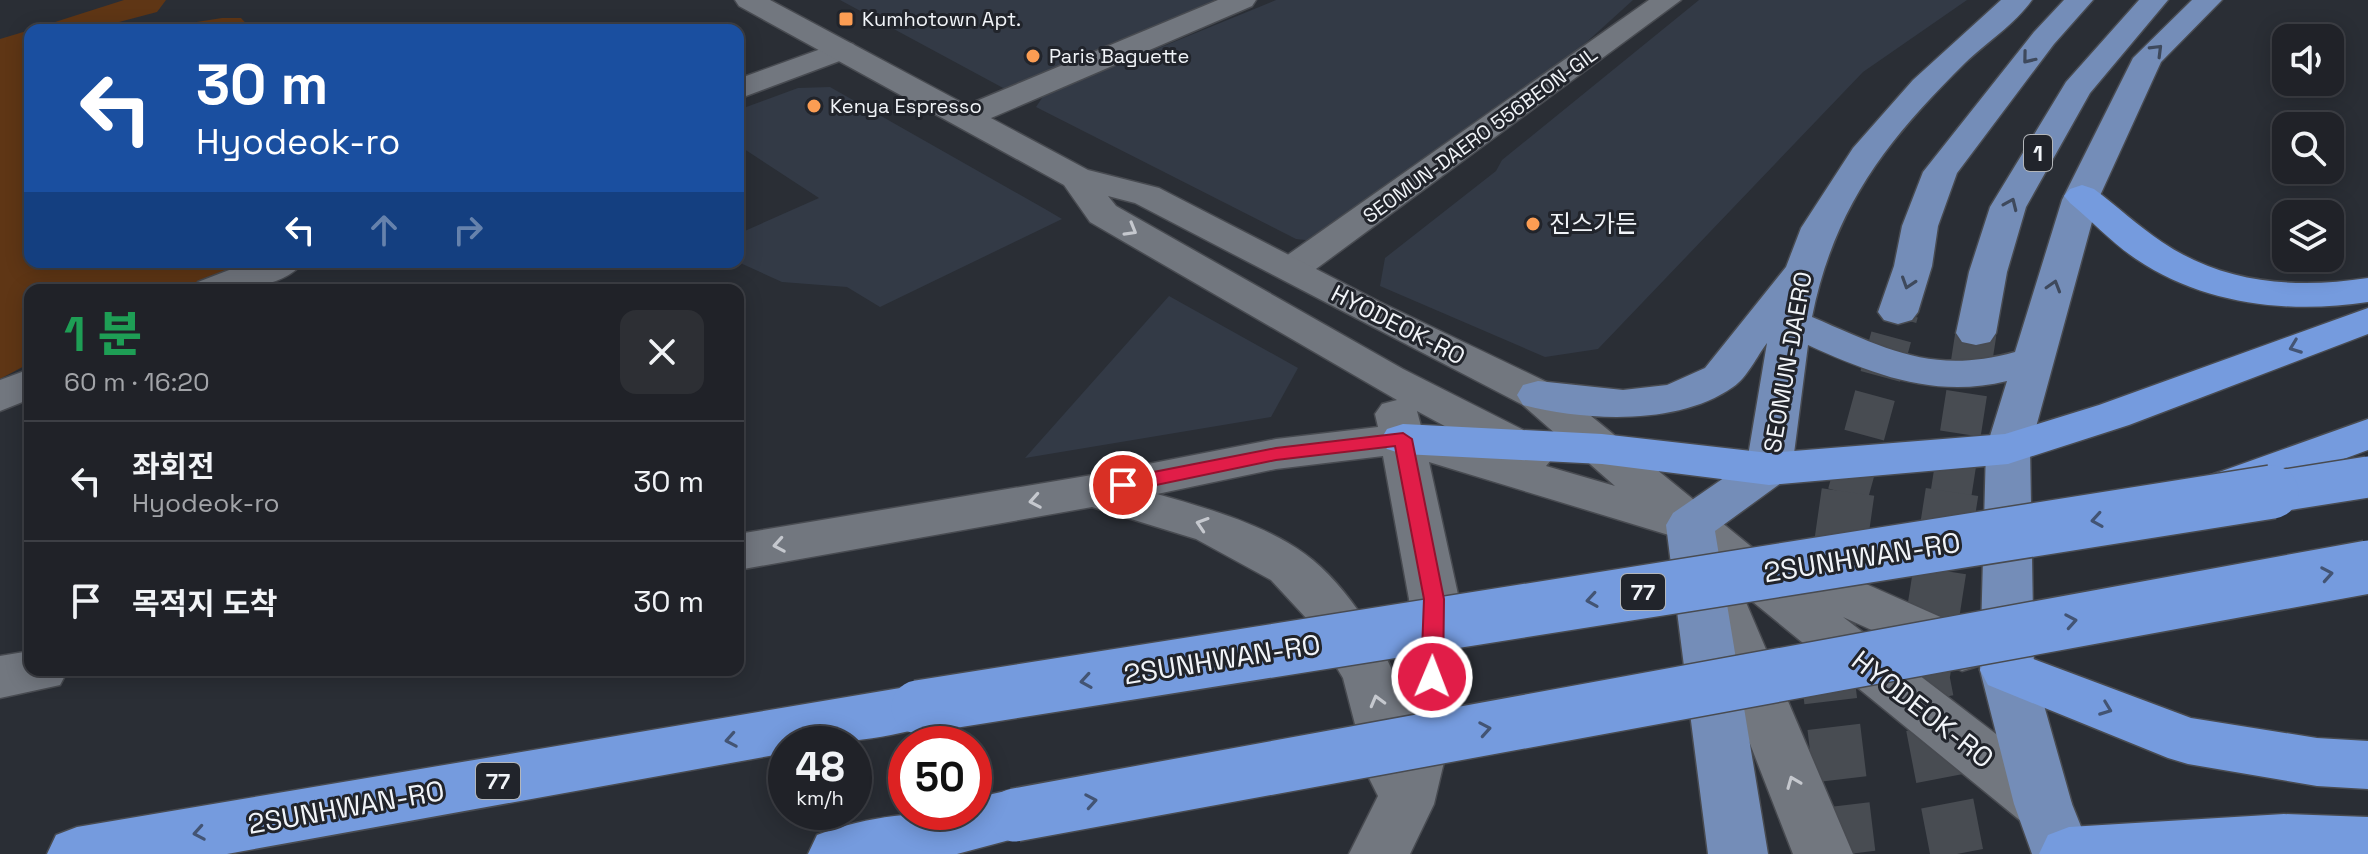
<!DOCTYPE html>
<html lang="ko">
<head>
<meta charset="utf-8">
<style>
	:root { --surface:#202228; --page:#2d2f34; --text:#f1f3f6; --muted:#a2a4a8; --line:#3d3f45 }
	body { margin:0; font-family:"Space Grotesk","Noto Sans KR",sans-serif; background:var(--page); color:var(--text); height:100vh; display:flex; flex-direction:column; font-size:30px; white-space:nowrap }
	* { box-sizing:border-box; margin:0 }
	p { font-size:26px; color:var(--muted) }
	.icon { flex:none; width:44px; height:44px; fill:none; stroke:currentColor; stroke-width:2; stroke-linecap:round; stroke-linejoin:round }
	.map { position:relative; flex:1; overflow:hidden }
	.sheet { position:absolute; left:24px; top:284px; width:720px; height:392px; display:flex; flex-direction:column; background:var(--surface); border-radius:16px; box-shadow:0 4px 20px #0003,0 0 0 2px var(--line) }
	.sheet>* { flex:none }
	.banner { position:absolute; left:24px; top:24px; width:720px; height:244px; border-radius:16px; box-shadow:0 4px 20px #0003,0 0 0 2px var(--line); background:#1a4fa0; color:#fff; overflow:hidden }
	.tools { position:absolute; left:2272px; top:24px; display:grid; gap:16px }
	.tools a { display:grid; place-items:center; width:72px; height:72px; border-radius:16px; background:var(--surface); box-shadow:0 4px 20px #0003,0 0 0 2px var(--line); font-size:40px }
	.speed { position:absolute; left:768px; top:726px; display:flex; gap:16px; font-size:40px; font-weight:700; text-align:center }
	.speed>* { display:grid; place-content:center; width:104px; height:104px; border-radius:50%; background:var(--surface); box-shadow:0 4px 20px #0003,0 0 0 2px var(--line); line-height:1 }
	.speed small { font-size:20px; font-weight:400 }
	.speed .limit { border:12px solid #d22; background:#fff; color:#111 }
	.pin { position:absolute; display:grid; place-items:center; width:68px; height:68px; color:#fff; margin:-34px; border:4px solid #fff; border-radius:50%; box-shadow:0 2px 8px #0007 }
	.me { position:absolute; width:88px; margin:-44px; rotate:1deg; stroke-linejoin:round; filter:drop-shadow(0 0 6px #0008) }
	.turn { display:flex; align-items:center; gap:28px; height:168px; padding:0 40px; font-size:36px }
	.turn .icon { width:104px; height:104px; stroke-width:2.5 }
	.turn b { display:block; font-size:56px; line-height:68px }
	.lanes { display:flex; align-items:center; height:76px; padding:0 40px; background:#0003; justify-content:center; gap:40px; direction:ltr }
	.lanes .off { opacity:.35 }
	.round { display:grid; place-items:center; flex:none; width:84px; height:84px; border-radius:16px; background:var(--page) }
	.headline { display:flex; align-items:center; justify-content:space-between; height:136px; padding:0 40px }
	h1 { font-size:48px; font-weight:800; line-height:60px; color:#1e9e55 }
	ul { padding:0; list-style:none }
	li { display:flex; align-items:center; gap:24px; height:120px; padding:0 40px; border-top:2px solid var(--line) }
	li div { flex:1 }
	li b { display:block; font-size:30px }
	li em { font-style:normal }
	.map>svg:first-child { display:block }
	.built { fill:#333a46 }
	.green { fill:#5f3615 }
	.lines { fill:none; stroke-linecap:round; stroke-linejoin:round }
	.primary-tunnel-far1 { stroke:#484c52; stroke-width:41; stroke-dasharray:41 20; stroke-linecap:butt }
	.primary-tunnel { stroke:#484c52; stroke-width:53; stroke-dasharray:53 26; stroke-linecap:butt }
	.street-casing { stroke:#484b51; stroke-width:3 }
	.secondary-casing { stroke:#484b51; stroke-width:3 }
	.primary-casing { stroke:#484b51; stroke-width:3 }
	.highway-casing { stroke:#484b51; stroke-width:3 }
	.street { fill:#72777f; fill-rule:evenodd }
	.secondary { fill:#72777f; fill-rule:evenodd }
	.primary { fill:#748db8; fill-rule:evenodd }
	.highway { fill:#759bde; fill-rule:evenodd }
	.highway-bridge-far1-casing { stroke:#484b51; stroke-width:44; stroke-linecap:butt }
	.highway-bridge-casing { stroke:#484b51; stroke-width:56; stroke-linecap:butt }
	.highway-bridge-far1 { stroke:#759bde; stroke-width:41 }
	.highway-bridge { stroke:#759bde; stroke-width:53 }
	.oneway { stroke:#3e495c }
	.oneway2 { stroke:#c5c8ce }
	.oneway3 { stroke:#435473 }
	.route { fill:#e11d48; stroke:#92132f; stroke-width:2 }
	.poi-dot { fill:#fc9d53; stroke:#21242b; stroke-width:3 }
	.labels { text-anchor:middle; stroke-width:6; stroke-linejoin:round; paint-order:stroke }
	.far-poi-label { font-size:20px; fill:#f1f4f8; stroke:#21242b; text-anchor:start }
	.far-street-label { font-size:20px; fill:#f1f4f8; stroke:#21242b }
	.shield { fill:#21242b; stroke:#b3b6ba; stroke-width:2 }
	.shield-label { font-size:22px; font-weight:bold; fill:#f1f4f8 }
	.poi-label { font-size:24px; fill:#f1f4f8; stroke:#21242b; text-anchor:start }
	.street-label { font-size:24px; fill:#f1f4f8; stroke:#21242b }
	.near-street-label { font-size:28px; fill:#f1f4f8; stroke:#21242b }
</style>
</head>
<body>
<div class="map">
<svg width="2368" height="854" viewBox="0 0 2368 854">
	<rect width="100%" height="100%" fill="#2a2e35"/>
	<g class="built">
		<path d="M840,0H1220L1005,89Z"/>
		<path d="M1276,0H1633L1579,49L1458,142L1314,241L1296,239L1036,107L1044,95Z"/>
		<path d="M1699,0H1967L1863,72L1598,349L1545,357L1380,286L1385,258L1496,171L1502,160Z"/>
		<path d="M830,87L1045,209L1062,219L880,307L847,287L782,282L738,262V234L819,198L738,145V110L798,88Z"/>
		<path d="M1169,296L1298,368L1271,417L1025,458Z"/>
	</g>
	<g class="green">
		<path d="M124,0H166L157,12L104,26L105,30H30Z"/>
		<path d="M222,18H241L252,30H146Z"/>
		<path d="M30,30V262H254L180,290H30V363L0,379V39Z"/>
	</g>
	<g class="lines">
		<g class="primary-tunnel-far1">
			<path d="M1848,494L1898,312"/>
			<path d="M1951,494L1976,333"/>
		</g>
		<g class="primary-tunnel">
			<path d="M1848,492L1825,653L1849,854"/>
			<path d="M1952,492L1923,678L1957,854"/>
		</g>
		<g class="street-casing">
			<g id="street">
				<path d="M1218,0H1256L1252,6L977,124L966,127L955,124L950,117L955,110Z"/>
				<path d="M1649,0H1681L1305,277L1292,280L1279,277L1273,269L1279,261Z"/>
				<path d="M843,41L853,44L858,50L853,56L738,99V79Z"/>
				<path d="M250,262H303C283,291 224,290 193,290L198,282Z"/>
				<path d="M30,369V399L0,411V380Z"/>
			</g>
		</g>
		<g class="secondary-casing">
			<g id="secondary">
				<path d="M735,0H770L1088,170L1159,188L1380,302L1553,385L1759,553L1777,547L1794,552L1981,635L1988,650L1981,665L1962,671L1843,617L2064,786L2072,804L2064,822L2043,829L2022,822L1742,593L1853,854H1793L1683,572L1690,559L1698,557L1672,536L1429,462L1459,599L1458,703L1434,804L1410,854H1349L1378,796L1369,778L1343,678L1308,620L1271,580L1196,539L1092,507L738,570V534L1092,475L1276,439L1378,427L1375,414L1382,404L1397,400L1090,222L1064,185L739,6ZM1108,196L1135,203L1523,405L1615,486L1546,466L1556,454L1549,443L1403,369L1116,206ZM1417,411L1487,449L1422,430ZM1383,456L1409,599L1404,701C1389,652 1348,585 1305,554C1264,524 1206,508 1157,494L1276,469Z"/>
				<path d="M30,651V670H68L60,685L0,698V656Z"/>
			</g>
		</g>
		<g class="primary-casing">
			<g id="primary">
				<path d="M2001,0H2032C2015,24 1986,43 1965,63C1887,140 1834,207 1812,317C1887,349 1932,375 2015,352L2062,200L2133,58L2192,0H2222L2161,62L2098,200L2030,449L2034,670L2072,804L2092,854H2032L2014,804L1980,670L1986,449L2007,381C1935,399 1872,374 1808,345L1792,469L1785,480L1715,531L1768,854H1708L1666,525L1673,513L1747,462L1767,343C1757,356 1747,378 1733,387C1678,426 1585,421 1523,405L1517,395L1523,385L1538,381L1623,390L1667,385L1705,368L1786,267L1801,228L1853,148L1913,80Z"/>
				<path d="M2064,0H2093L2054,44L1957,173L1938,226L1932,266L1918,312L1912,320L1898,324L1884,320L1878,312L1894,266L1902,226L1923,172L2034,32Z"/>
				<path d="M2139,0H2168L2090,93L2026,207L2007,272L1996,333L1990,342L1976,345L1962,342L1956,333L1969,272L1990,207L2066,82Z"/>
			</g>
		</g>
		<g class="highway-casing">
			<g id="highway">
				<path d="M2082,185L2094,189C2117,206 2138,226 2162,242C2224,284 2296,289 2368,278V302C2290,314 2204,305 2136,259C2112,243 2092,221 2070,203L2064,196L2070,189Z"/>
				<path d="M2368,308V334L2129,425L2008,464L1769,485L1602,464L1403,454L1387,449L1381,439L1387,429L1403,424L1602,434L1769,453L2005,434L2099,405Z"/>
				<path d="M2368,419V450L2224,503L2208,498L2201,487L2208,476Z"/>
				<path d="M2007,649L2191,718L2317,738L2368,741V789L2317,786L2188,764L2168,758L1988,685L1980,670L1988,655Z"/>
				<path d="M918,685L937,691L945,707L937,723C889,739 837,744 786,744V753L227,854H47L56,835L77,827Z"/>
				<path d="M1015,789L1036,797L1044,815L1036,833L957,854H808L817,835C870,815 918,812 974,812V798Z"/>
				<path d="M2284,814L2368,817V854H2039L2048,835L2069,827Z"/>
			</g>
		</g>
		<use href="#street" class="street"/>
		<use href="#secondary" class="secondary"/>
		<use href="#primary" class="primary"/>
		<use href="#highway" class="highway"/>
		<g class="highway-bridge-far1-casing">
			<path id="highway-bridge-far1" d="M2260,494L2368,477"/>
		</g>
		<g class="highway-bridge-casing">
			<g id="highway-bridge">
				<path d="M918,707L2272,492"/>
				<path d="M1015,815L2368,567"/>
			</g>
		</g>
		<use href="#highway-bridge-far1" class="highway-bridge-far1"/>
		<use href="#highway-bridge" class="highway-bridge"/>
	</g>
	<defs><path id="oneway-chevron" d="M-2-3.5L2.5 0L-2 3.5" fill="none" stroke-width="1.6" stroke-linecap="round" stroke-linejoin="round" transform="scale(2)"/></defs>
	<g class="oneway">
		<use href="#oneway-chevron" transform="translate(2157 50) rotate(-45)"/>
		<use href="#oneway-chevron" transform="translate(2028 58) rotate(129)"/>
		<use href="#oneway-chevron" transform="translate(2011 204) rotate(-66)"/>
		<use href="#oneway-chevron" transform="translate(1908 283) rotate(108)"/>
		<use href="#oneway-chevron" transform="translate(2054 286) rotate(-73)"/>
	</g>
	<g class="oneway2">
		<use href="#oneway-chevron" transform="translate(1131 230) rotate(30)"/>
		<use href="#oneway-chevron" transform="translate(1035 501) rotate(170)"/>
		<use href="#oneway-chevron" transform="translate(1202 524) rotate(-162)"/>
		<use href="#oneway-chevron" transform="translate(779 545) rotate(170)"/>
		<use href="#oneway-chevron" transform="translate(1377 701) rotate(-105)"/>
		<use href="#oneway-chevron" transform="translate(1793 782) rotate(-112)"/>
	</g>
	<g class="oneway3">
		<use href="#oneway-chevron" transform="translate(2295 347) rotate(159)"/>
		<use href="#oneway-chevron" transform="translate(2097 520) rotate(171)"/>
		<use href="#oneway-chevron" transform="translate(2327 574) rotate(-10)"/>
		<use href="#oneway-chevron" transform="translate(1592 600) rotate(171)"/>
		<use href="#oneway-chevron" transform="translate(2071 621) rotate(-10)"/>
		<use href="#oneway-chevron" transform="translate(1086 681) rotate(171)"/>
		<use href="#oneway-chevron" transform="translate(2106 709) rotate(21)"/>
		<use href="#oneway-chevron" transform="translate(1485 729) rotate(-10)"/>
		<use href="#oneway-chevron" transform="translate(731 740) rotate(170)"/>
		<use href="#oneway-chevron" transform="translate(1091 801) rotate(-10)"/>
		<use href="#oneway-chevron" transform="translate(199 833) rotate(170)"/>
	</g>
	<path class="route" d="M1403,433L1412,439L1444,599L1443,677L1440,683L1432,686L1424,683L1421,677L1424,599L1395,446L1276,460L1123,492L1113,485L1123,478L1276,448Z"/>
	<g class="poi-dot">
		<rect x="838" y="11" width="16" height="16" rx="4"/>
		<circle cx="1033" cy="56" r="8"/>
		<circle cx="814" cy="106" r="8"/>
		<circle cx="1533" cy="224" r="8"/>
	</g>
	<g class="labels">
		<g class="far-poi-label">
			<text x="862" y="26">Kumhotown Apt.</text>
			<text x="1049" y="63">Paris Baguette</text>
			<text x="830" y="113">Kenya Espresso</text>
		</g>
		<g class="far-street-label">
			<text transform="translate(1480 135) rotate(-36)" y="7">SEOMUN-DAERO 556BEON-GIL</text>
		</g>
		<g class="shield">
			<rect x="2024" y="135" width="28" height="36" rx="6"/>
			<rect x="1621" y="574" width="44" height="36" rx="6"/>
			<rect x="476" y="763" width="44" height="36" rx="6"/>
		</g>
		<g class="shield-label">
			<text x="2038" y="161">1</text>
			<text x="1643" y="600">77</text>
			<text x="498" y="789">77</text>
		</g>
		<g class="poi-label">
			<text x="1549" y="232">진스가든</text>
		</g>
		<g class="street-label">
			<text transform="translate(1398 325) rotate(27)" y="8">HYODEOK-RO</text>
			<text transform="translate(1788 362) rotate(-80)" y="8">SEOMUN-DAERO</text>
		</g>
		<g class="near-street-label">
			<text transform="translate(1862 557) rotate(-9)" y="10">2SUNHWAN-RO</text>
			<text transform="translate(1222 659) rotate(-9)" y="10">2SUNHWAN-RO</text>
			<text transform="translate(1923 709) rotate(38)" y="10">HYODEOK-RO</text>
			<text transform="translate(346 807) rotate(-10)" y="10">2SUNHWAN-RO</text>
		</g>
	</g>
</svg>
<div class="tools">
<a><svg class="icon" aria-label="sound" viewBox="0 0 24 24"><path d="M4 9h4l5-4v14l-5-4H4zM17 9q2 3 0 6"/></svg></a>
<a><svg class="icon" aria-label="search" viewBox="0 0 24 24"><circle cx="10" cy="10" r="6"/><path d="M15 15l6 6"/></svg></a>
<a><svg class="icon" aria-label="layers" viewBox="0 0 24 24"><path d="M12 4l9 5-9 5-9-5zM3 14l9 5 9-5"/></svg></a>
</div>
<div class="speed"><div>48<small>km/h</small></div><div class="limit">50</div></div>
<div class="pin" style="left:1123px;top:485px;background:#d93025"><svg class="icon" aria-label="arrive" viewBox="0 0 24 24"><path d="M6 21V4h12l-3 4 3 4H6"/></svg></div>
<svg class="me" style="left:1432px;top:677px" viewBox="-20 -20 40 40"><circle r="17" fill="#e11d48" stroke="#fff" stroke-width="3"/><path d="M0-11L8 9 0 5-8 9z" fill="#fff"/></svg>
<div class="banner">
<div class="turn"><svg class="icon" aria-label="left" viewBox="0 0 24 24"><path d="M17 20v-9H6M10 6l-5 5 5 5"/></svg><div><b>30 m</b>Hyodeok-ro</div></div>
<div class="lanes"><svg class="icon" aria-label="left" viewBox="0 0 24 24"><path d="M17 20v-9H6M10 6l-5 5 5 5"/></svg><svg class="icon off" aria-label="ahead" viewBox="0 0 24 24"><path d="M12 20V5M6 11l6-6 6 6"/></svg><svg class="icon off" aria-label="right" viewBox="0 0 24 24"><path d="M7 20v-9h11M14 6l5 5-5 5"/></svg></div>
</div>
<section class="sheet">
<div class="headline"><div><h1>1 분</h1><p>60 m · 16:20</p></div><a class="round"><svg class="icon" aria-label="close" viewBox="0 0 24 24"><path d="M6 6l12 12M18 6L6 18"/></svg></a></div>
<ul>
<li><svg class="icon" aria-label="left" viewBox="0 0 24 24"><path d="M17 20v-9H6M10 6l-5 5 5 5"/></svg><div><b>좌회전</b><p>Hyodeok-ro</p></div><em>30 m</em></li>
<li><svg class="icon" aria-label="arrive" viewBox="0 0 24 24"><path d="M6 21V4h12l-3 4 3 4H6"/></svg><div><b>목적지 도착</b></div><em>30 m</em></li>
</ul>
</section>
</div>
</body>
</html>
